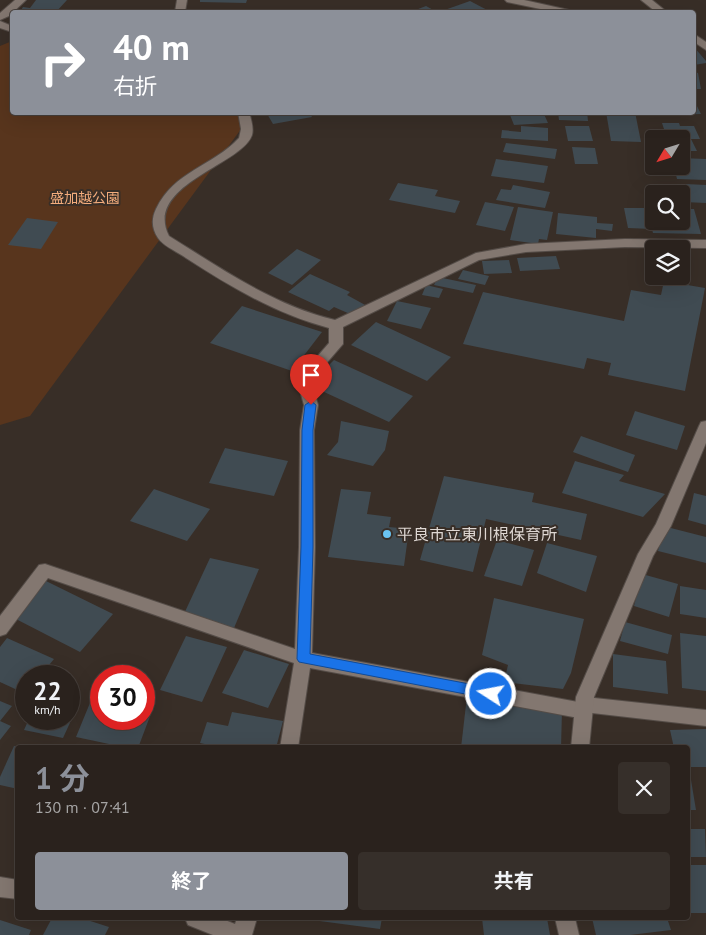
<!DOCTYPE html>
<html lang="ja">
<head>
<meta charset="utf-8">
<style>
	:root { --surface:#2a221d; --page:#362f2a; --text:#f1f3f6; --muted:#a5a4a4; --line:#463f3b; --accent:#8c9099 }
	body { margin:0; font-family:"PT Sans","Noto Sans JP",sans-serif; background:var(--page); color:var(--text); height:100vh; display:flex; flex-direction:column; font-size:19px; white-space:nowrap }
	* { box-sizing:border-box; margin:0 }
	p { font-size:16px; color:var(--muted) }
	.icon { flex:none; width:28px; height:28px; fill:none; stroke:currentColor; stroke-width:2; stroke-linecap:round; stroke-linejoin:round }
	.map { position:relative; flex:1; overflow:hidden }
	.drawer { position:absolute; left:15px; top:745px; width:675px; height:175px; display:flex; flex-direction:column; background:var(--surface); border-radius:5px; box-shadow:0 5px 20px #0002,0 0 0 1px var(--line) }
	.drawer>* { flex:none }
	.banner { position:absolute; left:10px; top:10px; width:686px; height:105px; border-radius:5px; box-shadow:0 5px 20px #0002,0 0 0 1px var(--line); background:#8c9099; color:#fff; overflow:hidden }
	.needle { width:32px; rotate:232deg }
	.buttons { position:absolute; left:645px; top:130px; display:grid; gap:10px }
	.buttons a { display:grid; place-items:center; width:45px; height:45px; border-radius:5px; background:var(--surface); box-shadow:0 5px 20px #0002,0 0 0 1px var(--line); font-size:25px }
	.speed { position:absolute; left:15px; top:665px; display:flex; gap:10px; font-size:25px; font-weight:700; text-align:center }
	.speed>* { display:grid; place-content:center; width:65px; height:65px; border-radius:50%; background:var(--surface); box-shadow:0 5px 20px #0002,0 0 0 1px var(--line); line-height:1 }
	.speed small { font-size:12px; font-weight:400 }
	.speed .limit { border:8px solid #d22; background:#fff; color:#111 }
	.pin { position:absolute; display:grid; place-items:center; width:42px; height:42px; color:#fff; margin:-51px -21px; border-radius:50% 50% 50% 0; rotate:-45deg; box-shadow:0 0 5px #0007 }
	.pin .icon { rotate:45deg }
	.me { position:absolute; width:55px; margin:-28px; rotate:281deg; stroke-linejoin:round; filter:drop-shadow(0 0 4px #0008) }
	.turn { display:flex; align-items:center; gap:18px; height:105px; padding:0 20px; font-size:22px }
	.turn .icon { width:65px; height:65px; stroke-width:2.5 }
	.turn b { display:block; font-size:35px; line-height:42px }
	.round { display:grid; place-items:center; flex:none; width:52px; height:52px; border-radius:5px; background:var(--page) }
	.headline { display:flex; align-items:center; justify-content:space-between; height:85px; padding:0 20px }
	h1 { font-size:30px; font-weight:700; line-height:38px; color:var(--accent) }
	.button { display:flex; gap:10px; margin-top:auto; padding:10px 20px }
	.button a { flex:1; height:58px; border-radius:5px; background:var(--accent); color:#fff; font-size:20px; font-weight:700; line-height:58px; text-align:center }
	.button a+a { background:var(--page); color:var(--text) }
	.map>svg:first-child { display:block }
	.green { fill:#58351d }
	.building { fill:#404b52 }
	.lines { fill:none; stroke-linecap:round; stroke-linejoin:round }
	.minor-casing { stroke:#544c47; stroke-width:2 }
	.tertiary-casing { stroke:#544c47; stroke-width:2 }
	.minor { fill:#837770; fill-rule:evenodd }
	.tertiary { fill:#837770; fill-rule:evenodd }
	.route { fill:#1a73e8; stroke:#114b97 }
	.poi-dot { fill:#6ac3f1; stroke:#382e27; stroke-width:2 }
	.labels { text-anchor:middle; stroke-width:4; stroke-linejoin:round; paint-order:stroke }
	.far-park-label { font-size:14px; fill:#f3ac7c; stroke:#382e27 }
	.poi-label { font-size:16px; fill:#ded7d3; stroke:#382e27; text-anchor:start }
</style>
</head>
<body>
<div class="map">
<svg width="706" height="935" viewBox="0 0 706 935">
	<rect width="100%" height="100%" fill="#382e27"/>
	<path class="green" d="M12,41V112L238,113L247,121L30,416L0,425V46Z"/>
	<g class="building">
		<path d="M36,0H67L56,12H20L23,7L30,8Z"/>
		<path d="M200,0H247L246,3L200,2Z"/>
		<path d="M470,1L491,12H439Z"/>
		<path d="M426,6L437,12H405L413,11Z"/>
		<path d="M694,47L706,61V63L694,65Z"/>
		<path d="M694,72L698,73L701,89H694Z"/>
		<path d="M694,100L701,114L673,115L672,112H694Z"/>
		<path d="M266,112H309L312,117L273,124Z"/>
		<path d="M522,112H543L548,123L514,125L510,115L523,114Z"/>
		<path d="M558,112H587L588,121L559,120Z"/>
		<path d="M606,112H635L641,142L611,141Z"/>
		<path d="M662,123H679L680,126H694L700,139H691L697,151H681V139H657L653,130L664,129Z"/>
		<path d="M521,126L548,128V141L501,138L502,130L521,132Z"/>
		<path d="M565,126H589L593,141H568Z"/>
		<path d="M506,143L557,149L555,159L503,152Z"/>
		<path d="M572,147L595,148L598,164H575Z"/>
		<path d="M681,158L706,159V180L677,179L674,166H681Z"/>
		<path d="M496,159L548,166L544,183L491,176Z"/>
		<path d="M398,183L438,190L435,196L460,201L455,213L389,200Z"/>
		<path d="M686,184L706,185V203L684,202L683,196H689Z"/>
		<path d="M513,185L550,192L545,208L496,200L501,189L511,190Z"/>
		<path d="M485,202L514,207L505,231L476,225Z"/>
		<path d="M518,207L553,212L547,240L539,239L538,244L510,240Z"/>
		<path d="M624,208H654V221H681V209H694L701,234L653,233L652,229L628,228Z"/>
		<path d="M558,213L597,217V223L613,224L612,231L596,229V238L556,234Z"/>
		<path d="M27,218L58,222L41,249L8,245Z"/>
		<path d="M297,249L321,260L292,285L268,273Z"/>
		<path d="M556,256L560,269L520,271L517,258Z"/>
		<path d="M509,260L512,273L484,274L482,261Z"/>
		<path d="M463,270L489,276L485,285L458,279Z"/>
		<path d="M310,274L350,292L347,295L367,306L350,314L334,307L329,311L288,292Z"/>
		<path d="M438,277L476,285L473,293L434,285Z"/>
		<path d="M664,281L705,288L685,391L608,375L611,363L587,358L584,369L463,344L483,292L624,321L631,290L661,295Z"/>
		<path d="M426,285L443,289L439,298L422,295Z"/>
		<path d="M397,301L431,308L421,329L387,321Z"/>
		<path d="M242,306L322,332L292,371L210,343Z"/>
		<path d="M376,322L451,357L427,381L351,345Z"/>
		<path d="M334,360L413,396L389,422L309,385Z"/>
		<path d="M635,411L685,426L677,450L626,435Z"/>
		<path d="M341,421L389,431L385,450L373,466L327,455L338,442Z"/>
		<path d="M581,436L635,455L628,472L573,452Z"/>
		<path d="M225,448L288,461L274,496L209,483Z"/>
		<path d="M575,461L624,475L619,481L665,494L643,517L562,493Z"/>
		<path d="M444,476L534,493L532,502L587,514L581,540L486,519L473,572L420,560Z"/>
		<path d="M154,489L210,509L187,541L130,521Z"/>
		<path d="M341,489L371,492L367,514L391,517L389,527L409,529L404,566L328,557Z"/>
		<path d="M694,493L706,496V525L688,520Z"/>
		<path d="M663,526L706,537V563L658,551Z"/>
		<path d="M497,540L534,550L522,586L484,576Z"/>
		<path d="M547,543L597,556L586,592L537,573Z"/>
		<path d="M210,558L259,569L234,628L183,616Z"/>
		<path d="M642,574L678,584L669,617L634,606Z"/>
		<path d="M46,581L113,614L80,652L14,618Z"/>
		<path d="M680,586L706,590V618L680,614Z"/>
		<path d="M494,598L584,619L571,673L563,689L504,682L508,665L482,655Z"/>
		<path d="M625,622L672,635L668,654L620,641Z"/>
		<path d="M680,633L706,636V691L682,688Z"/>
		<path d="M186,636L227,647L202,702L160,690Z"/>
		<path d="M7,638L54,659L40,676H26V694L0,682V647Z"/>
		<path d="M244,650L289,664L268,708L222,693Z"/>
		<path d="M613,654L666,661L668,694L613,687Z"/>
		<path d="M467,696L562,710L561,748H461Z"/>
		<path d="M92,698L101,700V719H144V709L152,711L138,748H128L76,737Z"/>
		<path d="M0,701L12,706L0,721L11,726L0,740Z"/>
		<path d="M69,712L74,714L63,738L24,730L29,719H69Z"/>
		<path d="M232,712L283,721L276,748H223L200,743L207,722L228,726Z"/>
		<path d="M706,729V767H688V748H674L670,730Z"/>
		<path d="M14,746L18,747V789L0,785V777Z"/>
		<path d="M688,774H690L696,810H688Z"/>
		<path d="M688,829H705L706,857H688Z"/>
		<rect x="688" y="865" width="18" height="48"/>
		<path d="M52,918H81L109,927L105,935H43Z"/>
		<path d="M313,918H382L380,929L312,920Z"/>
		<path d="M482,918H547L550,935H484Z"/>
		<path d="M592,918H667L671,930L630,935H596Z"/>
		<path d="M0,920L31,930L29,935H0Z"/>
	</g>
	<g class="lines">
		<g class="minor-casing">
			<g id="minor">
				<path d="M15,0H26L9,16L0,20V13Z"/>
				<path d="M177,0H187L185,12H175Z"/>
				<path d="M0,21L12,26V32L0,28Z"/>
				<path d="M238,112H249C251,119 254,128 252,135C242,165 143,185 169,236C222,269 273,305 335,320L476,253L526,244L625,239L706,240V248L625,247L526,252L479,260L343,327V344L311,381L318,405L314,430L315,547L312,653L578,702L585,697L706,710V726L592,713L590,716L584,719L310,668L298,748H280L294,663L48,578L6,634L0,636V616L39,565L45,564L295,649L299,547L300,430L304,405L297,380L329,343V328C276,314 231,287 186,258C178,252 163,246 158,238C152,229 151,219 156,209C174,171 213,166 239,138L241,129Z"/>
				<path d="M0,877L18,880V899L0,897Z"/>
				<path d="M185,918H220L235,924L237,918H257L252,935H213L188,925Z"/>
			</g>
		</g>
		<g class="tertiary-casing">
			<g id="tertiary">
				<path d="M505,0H524L569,10L571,12H555L507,2Z"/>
				<path d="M641,0H652L667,12H656Z"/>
				<path d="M694,34L706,42V50L694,42Z"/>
				<path d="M706,421V443L671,526L653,556L594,697L589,748H571L576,697L638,554L656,524L699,426L701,422Z"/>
				<path d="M555,918H575L579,935H559Z"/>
			</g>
		</g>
		<use href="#minor" class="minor"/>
		<use href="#tertiary" class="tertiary"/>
	</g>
	<path class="route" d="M311,401L316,405L313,430V547L310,654L491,688L495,690L497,694L495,698L491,699L299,662L297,659L301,547L302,430L305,405Z"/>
	<circle class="poi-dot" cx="387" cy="534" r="5"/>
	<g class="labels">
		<g class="far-park-label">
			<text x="85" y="203">盛加越公園</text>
		</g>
		<g class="poi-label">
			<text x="397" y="540">平良市立東川根保育所</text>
		</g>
	</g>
</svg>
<div class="buttons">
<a><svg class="needle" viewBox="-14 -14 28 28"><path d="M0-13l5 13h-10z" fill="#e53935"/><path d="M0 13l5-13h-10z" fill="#a5a4a4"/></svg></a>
<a><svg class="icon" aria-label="search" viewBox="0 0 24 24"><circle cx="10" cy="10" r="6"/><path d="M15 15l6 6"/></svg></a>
<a><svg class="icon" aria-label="layers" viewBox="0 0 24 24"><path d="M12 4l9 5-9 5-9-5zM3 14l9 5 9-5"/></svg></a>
</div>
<div class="speed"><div>22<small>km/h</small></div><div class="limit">30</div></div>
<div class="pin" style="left:311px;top:405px;background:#d93025"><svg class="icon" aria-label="arrive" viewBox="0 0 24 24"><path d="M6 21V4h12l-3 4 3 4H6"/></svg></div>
<svg class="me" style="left:491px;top:694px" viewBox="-20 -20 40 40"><circle r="17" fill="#1a73e8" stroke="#fff" stroke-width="3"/><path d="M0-11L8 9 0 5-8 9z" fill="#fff"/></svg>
<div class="banner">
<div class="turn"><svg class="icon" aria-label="right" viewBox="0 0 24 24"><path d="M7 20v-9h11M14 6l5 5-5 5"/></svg><div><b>40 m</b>右折</div></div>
</div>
<section class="drawer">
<div class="headline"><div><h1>1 分</h1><p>130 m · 07:41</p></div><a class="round"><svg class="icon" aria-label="close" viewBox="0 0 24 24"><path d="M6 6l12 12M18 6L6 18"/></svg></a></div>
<div class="button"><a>終了</a><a>共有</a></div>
</section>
</div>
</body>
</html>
